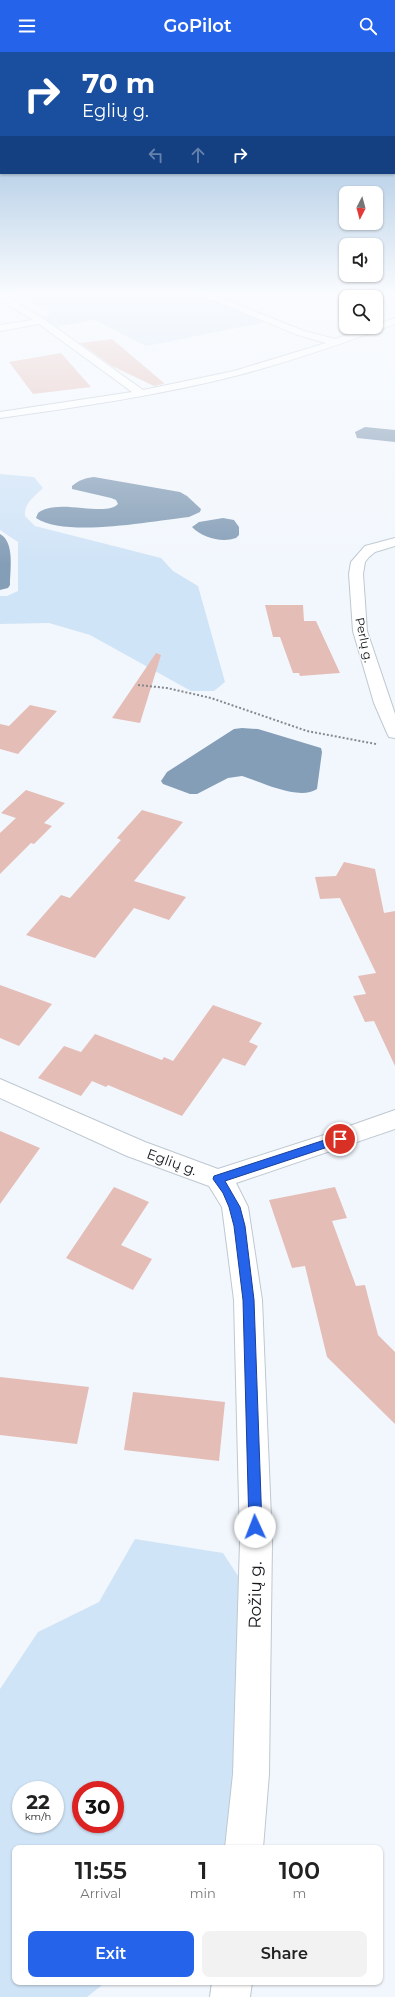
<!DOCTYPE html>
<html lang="en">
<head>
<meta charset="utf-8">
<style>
	:root { --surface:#fff; --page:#f2f2f2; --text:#222; --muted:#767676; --accent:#2563eb }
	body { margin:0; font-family:Montserrat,sans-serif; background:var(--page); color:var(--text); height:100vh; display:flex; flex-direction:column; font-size:15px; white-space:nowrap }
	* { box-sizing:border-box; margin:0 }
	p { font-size:13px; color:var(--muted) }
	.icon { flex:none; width:22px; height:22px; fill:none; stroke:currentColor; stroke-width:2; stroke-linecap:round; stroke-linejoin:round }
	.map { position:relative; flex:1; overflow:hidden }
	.details { position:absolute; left:12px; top:1793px; width:371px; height:140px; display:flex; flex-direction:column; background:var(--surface); border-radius:8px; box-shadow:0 1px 3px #0004 }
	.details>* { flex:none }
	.banner { position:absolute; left:0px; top:0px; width:395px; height:122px; box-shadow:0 1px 3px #0004; background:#1a4fa0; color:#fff; overflow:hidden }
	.needle { width:26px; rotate:186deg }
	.fabs { position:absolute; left:339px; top:134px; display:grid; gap:8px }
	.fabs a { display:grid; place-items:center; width:44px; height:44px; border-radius:8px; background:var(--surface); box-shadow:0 1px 3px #0004; font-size:20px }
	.speed { position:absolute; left:12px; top:1729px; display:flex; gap:8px; font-size:20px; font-weight:700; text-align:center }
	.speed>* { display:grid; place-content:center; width:52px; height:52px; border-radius:50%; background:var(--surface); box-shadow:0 1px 3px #0004; line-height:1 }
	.speed small { font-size:10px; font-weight:400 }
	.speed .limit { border:6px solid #d22; background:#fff; color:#111 }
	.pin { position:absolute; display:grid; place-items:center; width:34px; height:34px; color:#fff; margin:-17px; border:2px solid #fff; border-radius:50%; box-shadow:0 1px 4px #0007 }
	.me { position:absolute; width:44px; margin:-22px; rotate:358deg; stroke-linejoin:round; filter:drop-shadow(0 0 3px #0008) }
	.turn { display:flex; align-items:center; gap:14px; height:84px; padding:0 16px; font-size:18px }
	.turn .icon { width:52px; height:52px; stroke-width:2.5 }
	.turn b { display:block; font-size:28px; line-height:34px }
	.lanes { display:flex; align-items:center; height:38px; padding:0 16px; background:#0003; justify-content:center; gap:20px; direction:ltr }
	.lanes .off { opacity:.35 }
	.eta { display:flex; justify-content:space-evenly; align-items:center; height:68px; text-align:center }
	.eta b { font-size:24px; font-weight:600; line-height:28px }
	.primary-button { display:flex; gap:8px; margin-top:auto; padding:8px 16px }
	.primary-button a { flex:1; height:46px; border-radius:8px; background:var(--accent); color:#fff; font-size:16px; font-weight:600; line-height:46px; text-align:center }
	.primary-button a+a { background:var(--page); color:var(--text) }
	header { display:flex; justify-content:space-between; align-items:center; height:52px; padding:0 16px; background:var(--accent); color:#fff; font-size:18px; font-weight:600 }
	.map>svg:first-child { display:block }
	.green { fill:#d0e4f7; fill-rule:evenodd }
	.water { fill:#859eb7 }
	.building { fill:#e4bdb7 }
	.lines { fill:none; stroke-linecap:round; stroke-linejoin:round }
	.minor-casing { stroke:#bec8d1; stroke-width:2 }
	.path { stroke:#84898d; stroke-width:2; stroke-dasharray:2 2; stroke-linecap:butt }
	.minor { fill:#fff; fill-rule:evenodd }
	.route { fill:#2563eb; stroke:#184099 }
	.labels { text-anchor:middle; stroke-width:3; stroke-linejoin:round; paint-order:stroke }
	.far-street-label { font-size:12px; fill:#14181b; stroke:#fff }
	.street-label { font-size:14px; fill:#14181b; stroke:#fff }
	.near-street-label { font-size:17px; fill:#14181b; stroke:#fff }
</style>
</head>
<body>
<header><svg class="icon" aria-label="menu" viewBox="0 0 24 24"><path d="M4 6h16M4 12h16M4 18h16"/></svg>GoPilot<svg class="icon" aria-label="search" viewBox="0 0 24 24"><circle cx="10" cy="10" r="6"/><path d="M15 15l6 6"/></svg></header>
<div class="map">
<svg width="395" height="1945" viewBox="0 0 395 1945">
	<rect width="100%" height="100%" fill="#f2f7fd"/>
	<g class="green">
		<path d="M10,239H188L268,270L146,294L95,268L54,275L40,266L52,261Z"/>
		<path d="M0,422L34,425L43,436C34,445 24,451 25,464L35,474L161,506L173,519L198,534L225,630L214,639H191L90,583L49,571L0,572V544H7L18,539V490L0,478Z"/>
		<path d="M135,1487L223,1501L242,1530L231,1796H15V1930H106L87,1945H0V1637L38,1580L99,1550ZM21,1738H55V1772H21ZM81,1738H115V1772H81Z"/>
	</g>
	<g class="water">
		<path d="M365,375L395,378V390L357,386L355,380Z"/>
		<path d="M94,425L180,440L187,444L201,457L200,460L189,465C152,469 66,486 36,466L38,461C58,445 105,466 118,452L116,448L111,446L72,437V434C79,428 85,426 94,425Z"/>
		<path d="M223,466L234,468L239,475V483L236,486C222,491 203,486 192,475L199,470Z"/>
		<path d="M0,482C15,490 10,518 10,533L8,536L0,538Z"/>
		<path d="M242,676L258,677L321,696L322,700L317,737C299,749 261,730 242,724L228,726L197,742H190L163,732L161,729L167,720L234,677Z"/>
	</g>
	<g class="building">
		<path d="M112,287L164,331L163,332L154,334L112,314L80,291Z"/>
		<path d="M61,301L91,335L33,342L9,310Z"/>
		<path d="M265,553H303L304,569H316L340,621L300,624L299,621H293L280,585H273Z"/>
		<path d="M156,601L161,603L140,671L112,666Z"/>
		<path d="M30,653L57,659L18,702L0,697V672L9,674Z"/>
		<path d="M26,738L65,751L44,771L52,774L34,792L31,791L0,822V781L16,766L1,761Z"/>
		<path d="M142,758L183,770L134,829L186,845L169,868L134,856L95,906L26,883L61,843L70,846L121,788L117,786Z"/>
		<path d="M344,810L375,817L384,861L395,859V1014L374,969L365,970L353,944L366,942L358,924L376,921L340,846L320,847L315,825L336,824Z"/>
		<path d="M0,933L52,952L19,994L0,986Z"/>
		<path d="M213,953L262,971L249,990L258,994L245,1014L223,1006L182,1064L108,1033L106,1035L92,1029L81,1044L38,1026L64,994L81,1000L95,982L162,1008L164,1005L173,1009Z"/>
		<path d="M0,1079L40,1096L0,1152Z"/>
		<path d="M114,1135L149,1150L121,1193L152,1207L133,1238L66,1206Z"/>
		<path d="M335,1135L347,1166L332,1169L356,1234L365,1233L378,1283L395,1300V1372L327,1305L305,1214L292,1216L269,1148Z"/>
		<path d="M0,1325L89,1335L77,1392L0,1383Z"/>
		<path d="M133,1340L225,1350L219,1409L124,1398Z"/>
	</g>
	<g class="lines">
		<g class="minor-casing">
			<g id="minor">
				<path d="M191,239H203L304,279L335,287L370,275H376V273L395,266V272C344,291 292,309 239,323C161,343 80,355 0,366V360L132,340L39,272L0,279V273L33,268L0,248V241L44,267L143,338L234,319L326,291L298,283Z"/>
				<path d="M395,486V494L375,500L369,505L365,510L363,522L367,579L395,662V686L389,685L387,681L374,651L353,579L349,522L351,510L365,494Z"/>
				<path d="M0,1027L145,1090L218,1117L321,1084L395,1058V1077L236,1131L248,1155L262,1248L272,1490L269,1722L263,1796H225L233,1722L240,1490L234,1248L222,1155L209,1134L127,1104L0,1046Z"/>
				<path d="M212,1930H252L250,1945H210Z"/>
			</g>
		</g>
		<path class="path" d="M138,633L167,636L211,646L307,679L376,692"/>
		<use href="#minor" class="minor"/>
	</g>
	<linearGradient id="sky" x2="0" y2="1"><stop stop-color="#80abd4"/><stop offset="0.47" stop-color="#f9fbfe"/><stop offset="1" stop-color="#f9fbfe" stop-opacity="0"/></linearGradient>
	<rect width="395" height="512" fill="url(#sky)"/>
	<path class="route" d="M340,1083L343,1084L344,1087L343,1090L225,1129L240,1155L245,1174L254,1248L262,1475L260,1480L255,1482L251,1480L249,1475L243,1248L234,1174L229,1155L223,1141L213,1127L214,1124Z"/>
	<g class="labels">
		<g class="far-street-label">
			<text transform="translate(364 588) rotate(78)" y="4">Perlų g.</text>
		</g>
		<g class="street-label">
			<text transform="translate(172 1110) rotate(20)" y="5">Eglių g.</text>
		</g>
		<g class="near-street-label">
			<text transform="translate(255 1543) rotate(-89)" y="6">Rožių g.</text>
		</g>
	</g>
</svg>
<div class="fabs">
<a><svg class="needle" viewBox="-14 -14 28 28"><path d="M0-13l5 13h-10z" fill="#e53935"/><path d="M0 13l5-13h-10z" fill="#767676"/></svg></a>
<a><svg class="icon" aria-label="sound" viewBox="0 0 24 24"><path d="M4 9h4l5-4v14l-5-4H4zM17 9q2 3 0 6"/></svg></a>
<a><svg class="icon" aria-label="search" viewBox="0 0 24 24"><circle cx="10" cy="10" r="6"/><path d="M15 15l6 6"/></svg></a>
</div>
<div class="speed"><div>22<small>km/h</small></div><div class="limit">30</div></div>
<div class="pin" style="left:340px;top:1087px;background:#d93025"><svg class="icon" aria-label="arrive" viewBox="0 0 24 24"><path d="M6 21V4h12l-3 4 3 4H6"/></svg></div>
<svg class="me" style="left:255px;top:1475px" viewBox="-20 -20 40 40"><circle r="19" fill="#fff"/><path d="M0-13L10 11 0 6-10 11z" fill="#2563eb"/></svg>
<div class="banner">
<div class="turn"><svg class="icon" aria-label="right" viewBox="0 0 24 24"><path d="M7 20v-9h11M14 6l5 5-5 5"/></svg><div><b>70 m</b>Eglių g.</div></div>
<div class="lanes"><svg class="icon off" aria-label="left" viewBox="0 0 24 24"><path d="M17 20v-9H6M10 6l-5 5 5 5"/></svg><svg class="icon off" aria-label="ahead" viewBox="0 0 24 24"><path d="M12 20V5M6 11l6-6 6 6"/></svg><svg class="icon" aria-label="right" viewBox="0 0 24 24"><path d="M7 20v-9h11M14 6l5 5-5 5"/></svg></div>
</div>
<section class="details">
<div class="eta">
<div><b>11:55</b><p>Arrival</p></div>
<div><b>1</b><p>min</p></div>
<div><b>100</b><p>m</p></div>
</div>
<div class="primary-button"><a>Exit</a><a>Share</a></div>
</section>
</div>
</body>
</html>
